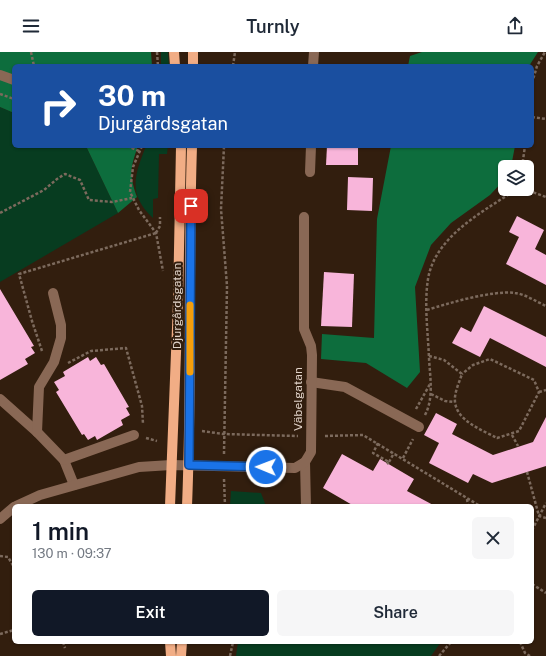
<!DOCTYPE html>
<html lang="en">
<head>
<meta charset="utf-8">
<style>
	:root { --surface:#fff; --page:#f6f6f7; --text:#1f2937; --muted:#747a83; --accent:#111827 }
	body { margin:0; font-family:"Public Sans",sans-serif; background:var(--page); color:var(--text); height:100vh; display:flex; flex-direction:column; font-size:15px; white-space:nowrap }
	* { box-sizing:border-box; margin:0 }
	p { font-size:13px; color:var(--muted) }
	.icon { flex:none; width:22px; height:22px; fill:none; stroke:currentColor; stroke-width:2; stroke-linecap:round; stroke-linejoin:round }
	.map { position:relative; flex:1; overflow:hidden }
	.side { position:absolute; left:12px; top:452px; width:522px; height:140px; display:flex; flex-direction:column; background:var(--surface); border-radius:6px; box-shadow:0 1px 3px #0004 }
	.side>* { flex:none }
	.banner { position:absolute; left:12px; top:12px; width:522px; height:84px; border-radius:6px; box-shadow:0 1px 3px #0004; background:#1a4fa0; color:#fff; overflow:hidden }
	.tools { position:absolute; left:498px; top:108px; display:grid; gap:8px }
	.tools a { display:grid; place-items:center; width:36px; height:36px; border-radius:6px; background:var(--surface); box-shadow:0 1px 3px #0004; font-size:20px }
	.pin { position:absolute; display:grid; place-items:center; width:34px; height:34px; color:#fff; margin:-17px; border-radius:8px; box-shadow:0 2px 6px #0006 }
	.me { position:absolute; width:44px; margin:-22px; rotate:271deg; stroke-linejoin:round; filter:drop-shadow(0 0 3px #0008) }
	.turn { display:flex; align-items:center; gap:14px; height:84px; padding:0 20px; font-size:18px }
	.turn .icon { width:52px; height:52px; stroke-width:2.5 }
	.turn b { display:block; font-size:28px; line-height:34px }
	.round { display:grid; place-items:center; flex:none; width:42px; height:42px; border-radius:6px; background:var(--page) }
	.summary { display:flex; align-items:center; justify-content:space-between; height:68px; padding:0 20px }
	h1 { font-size:24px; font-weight:600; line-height:30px; color:var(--accent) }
	.primary-button { display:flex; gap:8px; margin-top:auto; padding:8px 20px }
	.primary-button a { flex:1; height:46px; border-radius:6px; background:var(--accent); color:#fff; font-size:16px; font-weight:600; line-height:46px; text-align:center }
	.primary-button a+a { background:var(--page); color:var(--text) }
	header { display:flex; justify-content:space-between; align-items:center; height:52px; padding:0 20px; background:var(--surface); font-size:18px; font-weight:600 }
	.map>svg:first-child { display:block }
	.green { fill:#073c20 }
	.forest { fill:#0d6d3d }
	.building { fill:#f8b5da }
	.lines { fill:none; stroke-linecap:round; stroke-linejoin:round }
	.path { stroke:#7c6a5d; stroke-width:2.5; stroke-dasharray:3 2; stroke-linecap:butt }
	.minor { stroke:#896855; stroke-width:10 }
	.major { stroke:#f1ad85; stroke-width:10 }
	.route-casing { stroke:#114b97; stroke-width:10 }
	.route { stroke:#1a73e8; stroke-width:7 }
	.slow { stroke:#f59e0b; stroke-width:7 }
	.labels { text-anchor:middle; stroke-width:4; stroke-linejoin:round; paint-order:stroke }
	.street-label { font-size:12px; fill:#e0d2c8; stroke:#321e0e }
</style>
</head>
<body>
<header><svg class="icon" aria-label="menu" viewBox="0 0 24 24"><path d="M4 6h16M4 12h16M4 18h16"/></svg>Turnly<svg class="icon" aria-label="share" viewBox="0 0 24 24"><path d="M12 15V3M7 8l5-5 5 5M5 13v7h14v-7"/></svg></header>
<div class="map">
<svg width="546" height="604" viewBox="0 0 546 604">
	<rect width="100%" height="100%" fill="#321e0e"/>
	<g class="green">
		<path d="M161,0H168L169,14H161Z"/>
		<path d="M0,55L14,61V94H86L118,161L0,230Z"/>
		<path d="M146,94H168L167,102H159L158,146L153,147V166C127,142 135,122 146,94Z"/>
		<path d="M231,439L261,441L266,454H230Z"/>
		<path d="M238,590H441L431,604H236Z"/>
	</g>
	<g class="forest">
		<path d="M0,0H151L152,14H14V61L0,55Z"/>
		<path d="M422,0H538L529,14H408L410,4Z"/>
		<path d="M86,94H138C130,117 129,122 137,145L118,161Z"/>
		<path d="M391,94H515L511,115H505V127L490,143L451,171L431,193L415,235L420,320L407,336L366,311L321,307L322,282L374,286L377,167Z"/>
	</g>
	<g class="building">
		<path d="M327,94H358V113H326Z"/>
		<path d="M348,125L373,126L372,159L347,158Z"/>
		<path d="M517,164L544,178L535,197L546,203V233L506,212L519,185L509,180Z"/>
		<path d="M324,220L354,222L352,275L321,274Z"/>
		<path d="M0,237L34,294L31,295L35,301L25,307L28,312L0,328Z"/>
		<path d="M484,254L546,285V315L490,286L480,305L452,291L461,275L471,280Z"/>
		<path d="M88,305L90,309L96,305L101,313L104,312L129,355L126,356L130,363L121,368L123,373L97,388L95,384L88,388L84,382L82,383L56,340L59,338L54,330L65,324L63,320Z"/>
		<path d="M436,361L457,372L452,382L493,403L533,390L546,365V414L492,431L473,422L468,431L429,411L439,391L424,383Z"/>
		<path d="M342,402L373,419L380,407L414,427L407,439L435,454H354L323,436Z"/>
	</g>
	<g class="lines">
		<g class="path">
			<path d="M31,0L34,14"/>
			<path d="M157,0L158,14"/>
			<path d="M233,14L235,0"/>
			<path d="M532,31L537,14L545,0"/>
			<path d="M0,42L14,47"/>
			<path d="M532,65L546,67"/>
			<path d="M127,94L139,99"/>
			<path d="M142,94L133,115L130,140L139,158L156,181L163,219"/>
			<path d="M522,115L525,94"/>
			<path d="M524,137L546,145"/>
			<path d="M0,161L44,138L57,127L65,122L80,128L89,148L112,150L132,146"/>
			<path d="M156,181L160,174V165"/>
			<path d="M427,258C449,251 493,238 515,241C525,242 537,250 546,254"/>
			<path d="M42,299L32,269L19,222L156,181"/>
			<path d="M429,304L444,308L462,322C459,331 454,341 455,350C457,369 482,378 497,386L519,379L539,340L534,328L490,307L473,313L462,322"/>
			<path d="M68,311L91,299L126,296L142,354L143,372"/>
			<path d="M539,340L546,338"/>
			<path d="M431,342L445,349L454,350"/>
			<path d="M416,357L430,332"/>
			<path d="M425,363C434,346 430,325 429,306C428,281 424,252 428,227C435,184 484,159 517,137"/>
			<path d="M202,379L223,382L298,384"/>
			<path d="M512,383L518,394"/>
			<path d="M325,384L363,383L480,454"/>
			<path d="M146,386L157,389"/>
			<path d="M378,391L373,401L389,410L387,412"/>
			<path d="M224,402L227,234L221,157L224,94"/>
			<path d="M403,406L413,387"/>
			<path d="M389,410L394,401"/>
			<path d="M527,420L539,464L546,466"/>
			<path d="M224,427L225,454"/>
			<path d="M467,447L468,454"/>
			<path d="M532,478L546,451"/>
			<path d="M0,504L8,505L14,515"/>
			<path d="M532,532L546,541"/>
			<path d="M0,582L14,578"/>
			<path d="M63,590L65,596"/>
			<path d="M520,590L525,601L530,604"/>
			<path d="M230,604L233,590"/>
			<path d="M439,604L451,590"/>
		</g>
		<g class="minor">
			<path d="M313,14L314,0"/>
			<path d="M0,23L14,28"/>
			<path d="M310,120L311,94"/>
			<path d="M311,330L345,335L419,375"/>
			<path d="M0,347L37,380L64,408L74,433"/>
			<path d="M37,380L39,335L54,310L61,286V273L53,241"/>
			<path d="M64,408L134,383"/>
			<path d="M305,410L306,454"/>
			<path d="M16,454L40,443L139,415L171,413L295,416L305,410L311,400L312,303L311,294L304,277V165"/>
			<path d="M0,467L14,455"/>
		</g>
		<g class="major">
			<path d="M174,0L175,14"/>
			<path d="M193,0V14"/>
			<path d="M170,454L178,250L181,94"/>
			<path d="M187,454C192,334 188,214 192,94"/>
			<path d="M170,590L171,604"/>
			<path d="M181,604L182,590"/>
		</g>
	</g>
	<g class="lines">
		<g class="route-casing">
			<path id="route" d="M191,154L189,413L266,415"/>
		</g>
		<use href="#route" class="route"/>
		<path class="slow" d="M190,320V253"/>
	</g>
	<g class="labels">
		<g class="street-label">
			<text transform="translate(177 254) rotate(-90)" y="4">Djurgårdsgatan</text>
			<text transform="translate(298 347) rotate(-90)" y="4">Väbelgatan</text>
		</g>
	</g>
</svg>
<div class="tools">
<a><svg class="icon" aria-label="layers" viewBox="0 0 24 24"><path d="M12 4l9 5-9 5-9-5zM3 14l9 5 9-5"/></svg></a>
</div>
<div class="pin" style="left:191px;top:154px;background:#d93025"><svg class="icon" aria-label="arrive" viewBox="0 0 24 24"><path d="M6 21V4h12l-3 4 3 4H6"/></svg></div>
<svg class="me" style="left:266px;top:415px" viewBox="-20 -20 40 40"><circle r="17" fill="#1a73e8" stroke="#fff" stroke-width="3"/><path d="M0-11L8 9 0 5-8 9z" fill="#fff"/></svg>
<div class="banner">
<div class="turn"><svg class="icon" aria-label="right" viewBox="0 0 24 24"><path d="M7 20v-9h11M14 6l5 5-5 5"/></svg><div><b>30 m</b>Djurgårdsgatan</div></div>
</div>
<section class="side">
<div class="summary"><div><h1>1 min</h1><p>130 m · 09:37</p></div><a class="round"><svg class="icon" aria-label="close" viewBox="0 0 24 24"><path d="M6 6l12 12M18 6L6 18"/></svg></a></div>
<div class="primary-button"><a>Exit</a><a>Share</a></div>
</section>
</div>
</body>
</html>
